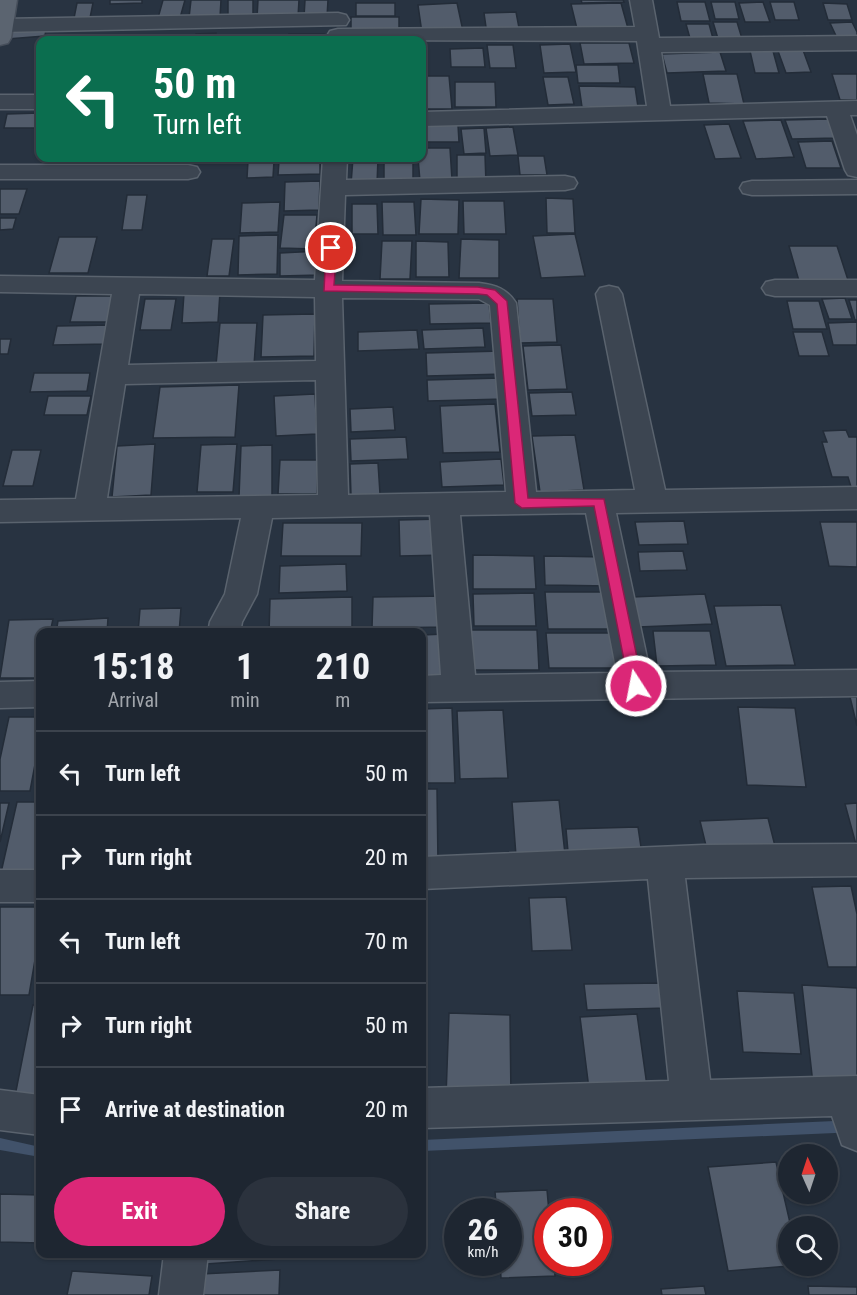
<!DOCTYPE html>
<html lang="en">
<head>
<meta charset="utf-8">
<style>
	:root { --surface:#1e2631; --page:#2b323d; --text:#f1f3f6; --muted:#a1a5ab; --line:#3c434d; --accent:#db2777 }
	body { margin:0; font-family:"Roboto Condensed",sans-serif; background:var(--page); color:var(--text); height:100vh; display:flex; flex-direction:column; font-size:22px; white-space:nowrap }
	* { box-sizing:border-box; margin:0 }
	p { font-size:20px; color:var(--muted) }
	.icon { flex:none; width:33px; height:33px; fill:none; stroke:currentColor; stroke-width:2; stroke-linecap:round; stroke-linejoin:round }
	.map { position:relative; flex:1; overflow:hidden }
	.sheet { position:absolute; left:36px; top:628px; width:390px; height:630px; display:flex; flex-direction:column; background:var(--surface); border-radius:12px; box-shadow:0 2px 4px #0004,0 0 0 2px var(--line) }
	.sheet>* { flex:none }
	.hud { position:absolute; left:36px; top:36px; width:390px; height:126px; border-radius:12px; box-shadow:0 2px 4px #0004,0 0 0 2px var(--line); background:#0b6e4f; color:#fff; overflow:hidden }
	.needle { width:39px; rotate:357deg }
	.tools { position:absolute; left:778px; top:1144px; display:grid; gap:12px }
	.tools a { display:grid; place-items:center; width:60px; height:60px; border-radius:50%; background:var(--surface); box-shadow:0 2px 4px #0004,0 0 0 2px var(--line); font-size:30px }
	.speed { position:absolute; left:444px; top:1198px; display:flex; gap:12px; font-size:30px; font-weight:700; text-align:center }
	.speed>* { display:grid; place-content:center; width:78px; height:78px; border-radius:50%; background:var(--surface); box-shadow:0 2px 4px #0004,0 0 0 2px var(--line); line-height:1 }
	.speed small { font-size:15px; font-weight:400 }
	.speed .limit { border:9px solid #d22; background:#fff; color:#111 }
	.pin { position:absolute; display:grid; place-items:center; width:51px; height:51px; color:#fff; margin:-26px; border:3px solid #fff; border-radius:50%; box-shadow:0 2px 6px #0007 }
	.me { position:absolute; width:66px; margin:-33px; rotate:349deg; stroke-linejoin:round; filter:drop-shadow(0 0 4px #0008) }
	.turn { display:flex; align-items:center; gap:21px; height:126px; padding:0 18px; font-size:27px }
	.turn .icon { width:78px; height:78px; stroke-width:2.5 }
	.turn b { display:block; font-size:42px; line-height:51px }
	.eta { display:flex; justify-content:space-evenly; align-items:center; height:102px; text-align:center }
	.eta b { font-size:36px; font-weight:700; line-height:42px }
	.primary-button { display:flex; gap:12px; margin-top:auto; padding:12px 18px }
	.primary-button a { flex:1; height:69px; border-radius:36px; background:var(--accent); color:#fff; font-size:24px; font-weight:700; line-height:69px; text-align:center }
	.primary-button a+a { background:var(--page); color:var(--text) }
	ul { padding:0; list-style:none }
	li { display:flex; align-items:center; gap:18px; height:84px; padding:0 18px; border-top:2px solid var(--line) }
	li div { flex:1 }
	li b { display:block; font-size:22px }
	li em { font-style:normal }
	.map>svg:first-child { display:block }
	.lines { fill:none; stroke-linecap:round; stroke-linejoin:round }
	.stream { fill:#41526a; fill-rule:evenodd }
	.building { fill:#525c6b; stroke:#232c38; stroke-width:1.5 }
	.minor-casing { stroke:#5a636e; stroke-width:3 }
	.major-casing { stroke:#464e5a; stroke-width:3 }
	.minor { fill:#3c4551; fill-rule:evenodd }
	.major { fill:#5b6470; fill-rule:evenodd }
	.route { fill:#db2777; stroke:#8e194d; stroke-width:1.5 }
</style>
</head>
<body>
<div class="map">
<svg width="857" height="1295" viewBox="0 0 857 1295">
	<rect width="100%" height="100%" fill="#283341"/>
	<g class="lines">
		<g class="stream">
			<path d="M857,1120V1132L422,1151V1140Z"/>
			<path d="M0,1138L40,1147V1157L0,1150Z"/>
		</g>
	</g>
	<g class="building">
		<path d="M110,0H142V3L110,4Z"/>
		<path d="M163,0H185L180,18H158Z"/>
		<path d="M191,0H221L220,17L189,18Z"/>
		<path d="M228,0H253V16L228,18Z"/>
		<path d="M258,0H299L298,17L257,18Z"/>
		<path d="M305,0H328L327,17H304Z"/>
		<path d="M581,0H623L624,2L582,3Z"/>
		<path d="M677,2H705L710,21H681Z"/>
		<path d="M711,2H735L739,19H715Z"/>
		<path d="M763,2L770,22H745L739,3Z"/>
		<path d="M770,2H794L799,20H775Z"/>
		<path d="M77,3H93L90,18H74Z"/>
		<rect x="356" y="3" width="39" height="13"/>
		<path d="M457,3L463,31L422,33L418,5Z"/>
		<path d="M621,3L629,32L578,33L571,4Z"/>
		<path d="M823,3L847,4L852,20H828Z"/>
		<path d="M516,12L520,33L487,34L484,13Z"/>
		<path d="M351,17H399V34L351,35Z"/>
		<path d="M713,22H737L743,42H719Z"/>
		<path d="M852,22L857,32V39L838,40L830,23Z"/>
		<path d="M686,24H709L714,42H691Z"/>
		<path d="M46,28L45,36L7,39L8,30Z"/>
		<path d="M216,33L215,40H196V34Z"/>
		<rect x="289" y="34" width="35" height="6"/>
		<path d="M285,35V40H258V36Z"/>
		<path d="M580,43H629L634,63L584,64Z"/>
		<path d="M570,44L576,72L544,73L540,45Z"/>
		<path d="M487,45H513L516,68H490Z"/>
		<path d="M483,48L485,67H451L450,49Z"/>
		<path d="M803,50L811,72L786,73L778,51Z"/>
		<path d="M750,51H773L779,73H755Z"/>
		<path d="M720,52L726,71L667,73L662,54Z"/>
		<path d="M576,65H618L620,83H578Z"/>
		<path d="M703,74H737L744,104L709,103Z"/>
		<path d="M832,74H857V100H840Z"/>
		<path d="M422,76H449L452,109H422Z"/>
		<path d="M543,77H568L574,104L548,105Z"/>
		<path d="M455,82H495L496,107H455Z"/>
		<path d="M579,86L635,87L638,107H582Z"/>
		<path d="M40,113V128H4L7,114Z"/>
		<path d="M829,119L837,138L792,139L785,120Z"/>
		<path d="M781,120L794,157L756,159L743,121Z"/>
		<path d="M729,124L741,158L715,159L704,125Z"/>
		<path d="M422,125H458L459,142H422Z"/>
		<path d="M513,127L518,155L490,156L486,128Z"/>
		<path d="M484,128L486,153L464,154L461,129Z"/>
		<path d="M832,141L841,168H806L798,142Z"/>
		<path d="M422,148H450L452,180L420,181L418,158H422Z"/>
		<path d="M457,155H485L486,184H457Z"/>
		<path d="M518,156H544L547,175H520Z"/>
		<path d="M136,158H168L166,167L134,168Z"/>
		<path d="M353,158H378L377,184H351Z"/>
		<path d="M320,160V174L278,175L279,161Z"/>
		<path d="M248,161H274L273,177L247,178Z"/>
		<rect x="384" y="162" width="29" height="23"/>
		<path d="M320,181L319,210L284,211L285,182Z"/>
		<path d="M0,189H27L19,214H0Z"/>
		<path d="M127,195H147L142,230H122Z"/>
		<path d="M546,198L573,199L575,233H547Z"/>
		<path d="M421,199L459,200L458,234H419Z"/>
		<path d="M463,201H504L506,234H464Z"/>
		<path d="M280,202L278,232L240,233L242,203Z"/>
		<path d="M382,202H414L416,235H383Z"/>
		<path d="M352,204H377L378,234H352Z"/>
		<path d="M284,215H317L314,249L280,248Z"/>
		<path d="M0,218H16L13,229L0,230Z"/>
		<path d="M575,234L585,276L541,278L533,236Z"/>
		<path d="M278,235L277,274L238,275L239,236Z"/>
		<path d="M59,237H97L88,273H49Z"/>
		<path d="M212,239H234L229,276H207Z"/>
		<path d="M461,239L499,240V278H459Z"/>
		<path d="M382,241H412L410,279H380Z"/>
		<path d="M416,241L448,242L449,277H416Z"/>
		<path d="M789,246H837L848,280L799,281Z"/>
		<path d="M320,251V275L280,276V253Z"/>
		<path d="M220,292L218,322L182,323L184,293Z"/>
		<path d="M76,296H116L110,322H70Z"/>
		<path d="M845,298L852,319H829L822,299Z"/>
		<path d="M145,299H176L171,330H140Z"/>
		<path d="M517,299H553L557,342L520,343Z"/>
		<path d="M849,300H857V320H855Z"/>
		<path d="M787,301H819L827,329H793Z"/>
		<path d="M489,303L491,323L430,324L429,304Z"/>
		<path d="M315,314L314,356L261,357L263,315Z"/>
		<path d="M857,322V345H833L828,323Z"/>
		<path d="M220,323H257L254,365H216Z"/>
		<path d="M113,325L109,344L53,345L57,326Z"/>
		<path d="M483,328L485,347L424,349L422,330Z"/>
		<path d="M417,330L419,349L358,351V332Z"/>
		<path d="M793,332H822L829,356H799Z"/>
		<path d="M0,339H11L8,354H0Z"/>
		<path d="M561,345L567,389L528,390L523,346Z"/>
		<path d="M502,351L505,374L427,376L426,353Z"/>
		<path d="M34,373H90L87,391L30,392Z"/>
		<path d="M501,378L504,399L428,401L427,380Z"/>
		<path d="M239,385L235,437L153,438L160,387Z"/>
		<path d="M572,392L576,415L532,416L529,393Z"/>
		<path d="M315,394L317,434L276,436L274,396Z"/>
		<path d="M48,396H91L87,415H44Z"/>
		<path d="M495,404L500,452L443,453L440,406Z"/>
		<path d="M393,407L395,430L351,432L350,409Z"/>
		<path d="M846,430L849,437H857V487H851L848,477H832L822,442H827L823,431Z"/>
		<path d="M575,435L584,490L540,492L532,436Z"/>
		<path d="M406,437L408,459L351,461L350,439Z"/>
		<path d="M155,444L151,495L112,497L117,446Z"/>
		<path d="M237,444L233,492H197L201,445Z"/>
		<path d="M272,445V496L239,497L241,446Z"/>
		<path d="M12,450H41L33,486H3Z"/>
		<path d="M501,459L504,485L442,487L440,462Z"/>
		<path d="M280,460H318L317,494H278Z"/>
		<path d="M378,463L380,494L351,496L350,464Z"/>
		<path d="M443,519L445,555L400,556L399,520Z"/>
		<path d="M684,521L688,544L639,545L635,522Z"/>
		<path d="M820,522H857V567L829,566Z"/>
		<path d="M283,523H362L361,556H281Z"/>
		<path d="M683,551L687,570L640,571L638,552Z"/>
		<path d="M473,555L534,556L536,589H473Z"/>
		<path d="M544,556L608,557L610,586L545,585Z"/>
		<path d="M346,564L347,591L279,593L280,566Z"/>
		<path d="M545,592H612L616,629H548Z"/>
		<path d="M534,593L536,626H474L473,594Z"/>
		<path d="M705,594L712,624L638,627L632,597Z"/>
		<path d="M450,596L451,627L372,628L373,597Z"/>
		<path d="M352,597V632L269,633L270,599Z"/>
		<path d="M781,605L795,665L726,666L714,606Z"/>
		<path d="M181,608L179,633H138L140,609Z"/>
		<path d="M108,618L107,633H56L58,621Z"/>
		<path d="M53,619L50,633H40V678H0L9,620Z"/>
		<path d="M470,630H537L539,670H470Z"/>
		<path d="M653,631H710L716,665L657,666Z"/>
		<path d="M546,633H614L617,668H549Z"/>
		<path d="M445,634L447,675L422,676V635Z"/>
		<path d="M850,697H857V726Z"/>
		<path d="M738,707L795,708L806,787L747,785Z"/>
		<path d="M452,708L455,783H422V709Z"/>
		<path d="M503,710L508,778L460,779L457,711Z"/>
		<path d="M9,717H40V738L30,791H0V759Z"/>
		<path d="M422,789H437L438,865H422Z"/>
		<path d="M559,800L565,854L516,856L512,802Z"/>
		<path d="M17,802H40V877H0Z"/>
		<path d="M0,803H9L0,842Z"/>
		<path d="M857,803V848L845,804Z"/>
		<path d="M768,818L775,846L707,850L700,821Z"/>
		<path d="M638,827L643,861L569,863L566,829Z"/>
		<path d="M851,886L857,914V967H828L812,887Z"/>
		<path d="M566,897L572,950L532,951L529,898Z"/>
		<path d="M0,907H40V931L29,995H0Z"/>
		<path d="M665,983L669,1008L587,1010L584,984Z"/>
		<path d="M802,985L857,988V1086L813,1084Z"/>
		<path d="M737,991L794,993L801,1054L743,1052Z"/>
		<path d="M33,1005H40V1096H15Z"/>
		<path d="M449,1013L510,1015L511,1099L446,1097Z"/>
		<path d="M637,1014L647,1086L589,1089L580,1017Z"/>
		<path d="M776,1162L791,1227H789V1266L728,1271L708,1167Z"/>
		<path d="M547,1190L549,1212L548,1263H554L555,1276L501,1278L500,1263H508V1212H497L495,1192Z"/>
		<path d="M0,1194L40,1195V1243L0,1242Z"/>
		<path d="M205,1254H278V1259L205,1264Z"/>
		<path d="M280,1270L279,1295H200L201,1274Z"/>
		<path d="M72,1271L152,1276L149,1295H67Z"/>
		<path d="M704,1286L706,1295H662L661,1289Z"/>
		<path d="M808,1286L857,1287V1295H809Z"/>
	</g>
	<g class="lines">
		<g class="minor-casing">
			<g id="minor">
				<path d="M630,0H652L659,38L857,36V50L661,52L670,106L857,101V115H850L857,135V177L848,175L845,170L827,116L422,126V112L647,106L637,41L330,40L327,36L330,31L338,29L635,27Z"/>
				<path d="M338,13L346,15L349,20L346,25L0,32V20L2,19Z"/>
				<rect x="0" y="95" width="40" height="14"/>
				<path d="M323,158H347L346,180L565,176L574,178L577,183L574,188L565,190L345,195L342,281L479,283C496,285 507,289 516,303L536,492L635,490L596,294L600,288L609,286L618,288L622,294L665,490L857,487V509L616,513L650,672L857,670V696L422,702V676L441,675L430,515L272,518L257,594L242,622L240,633H208L210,622L225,594L241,518L0,522V500L76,499L112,294L0,292V276L315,280ZM139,294L315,297L316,361L128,365ZM342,298L479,299L490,305L506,492L348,495ZM316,380L318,495L107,498L125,384ZM586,513L617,673L475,675L460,515Z"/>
				<path d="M0,165H188L197,167L200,172L197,177L188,179H0Z"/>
				<path d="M857,180V194L752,195L743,193L740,188L743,183L752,181Z"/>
				<path d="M775,280H857V296H775L766,294L762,288L766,282Z"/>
				<path d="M40,681V707L0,708V682Z"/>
				<path d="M857,844V876L685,878L710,1080L857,1076V1151L842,1145L832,1116L422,1128V1088L669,1081L648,879L422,889V857L703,845Z"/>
				<rect x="0" y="870" width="40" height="32"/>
				<path d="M0,1090L40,1095V1135L0,1130Z"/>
				<path d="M164,1254H208L203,1295H159Z"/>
			</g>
		</g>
		<g class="major-casing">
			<path id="major" d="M0,0H17L11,38L8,43L0,45Z"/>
		</g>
		<use href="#minor" class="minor"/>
		<use href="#major" class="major"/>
	</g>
	<path class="route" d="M331,245L337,248L334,285L478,287L495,290L507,301L528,498L604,499L643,686L641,690H631L629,686L594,506L522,508L515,503L497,304L487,295L478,294L324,291L326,248Z"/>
</svg>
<div class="tools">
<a><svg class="needle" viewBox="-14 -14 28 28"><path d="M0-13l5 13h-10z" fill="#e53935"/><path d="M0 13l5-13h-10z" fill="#a1a5ab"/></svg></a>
<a><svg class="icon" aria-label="search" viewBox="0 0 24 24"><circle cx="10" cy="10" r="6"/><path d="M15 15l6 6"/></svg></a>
</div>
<div class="speed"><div>26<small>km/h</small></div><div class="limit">30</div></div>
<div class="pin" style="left:331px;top:248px;background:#d93025"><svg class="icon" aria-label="arrive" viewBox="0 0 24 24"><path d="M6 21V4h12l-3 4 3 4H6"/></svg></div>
<svg class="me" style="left:636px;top:686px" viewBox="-20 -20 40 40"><circle r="17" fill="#db2777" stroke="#fff" stroke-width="3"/><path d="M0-11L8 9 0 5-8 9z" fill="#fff"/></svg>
<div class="hud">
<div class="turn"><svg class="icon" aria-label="left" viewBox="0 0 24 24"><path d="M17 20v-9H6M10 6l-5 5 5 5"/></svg><div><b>50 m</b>Turn left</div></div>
</div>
<section class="sheet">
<div class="eta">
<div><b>15:18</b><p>Arrival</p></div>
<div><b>1</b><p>min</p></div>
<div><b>210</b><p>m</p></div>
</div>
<ul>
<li><svg class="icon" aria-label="left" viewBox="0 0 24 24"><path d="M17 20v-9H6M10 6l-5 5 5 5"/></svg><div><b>Turn left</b></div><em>50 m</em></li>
<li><svg class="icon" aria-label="right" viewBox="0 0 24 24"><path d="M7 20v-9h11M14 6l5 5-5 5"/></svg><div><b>Turn right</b></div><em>20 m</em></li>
<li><svg class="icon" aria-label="left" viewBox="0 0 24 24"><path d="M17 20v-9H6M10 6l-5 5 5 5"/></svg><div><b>Turn left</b></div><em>70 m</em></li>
<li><svg class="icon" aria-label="right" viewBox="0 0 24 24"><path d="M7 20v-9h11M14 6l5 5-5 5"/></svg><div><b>Turn right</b></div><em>50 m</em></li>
<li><svg class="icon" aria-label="arrive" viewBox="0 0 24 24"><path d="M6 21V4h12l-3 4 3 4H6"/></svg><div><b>Arrive at destination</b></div><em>20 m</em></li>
</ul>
<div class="primary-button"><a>Exit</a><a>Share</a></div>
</section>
</div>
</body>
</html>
